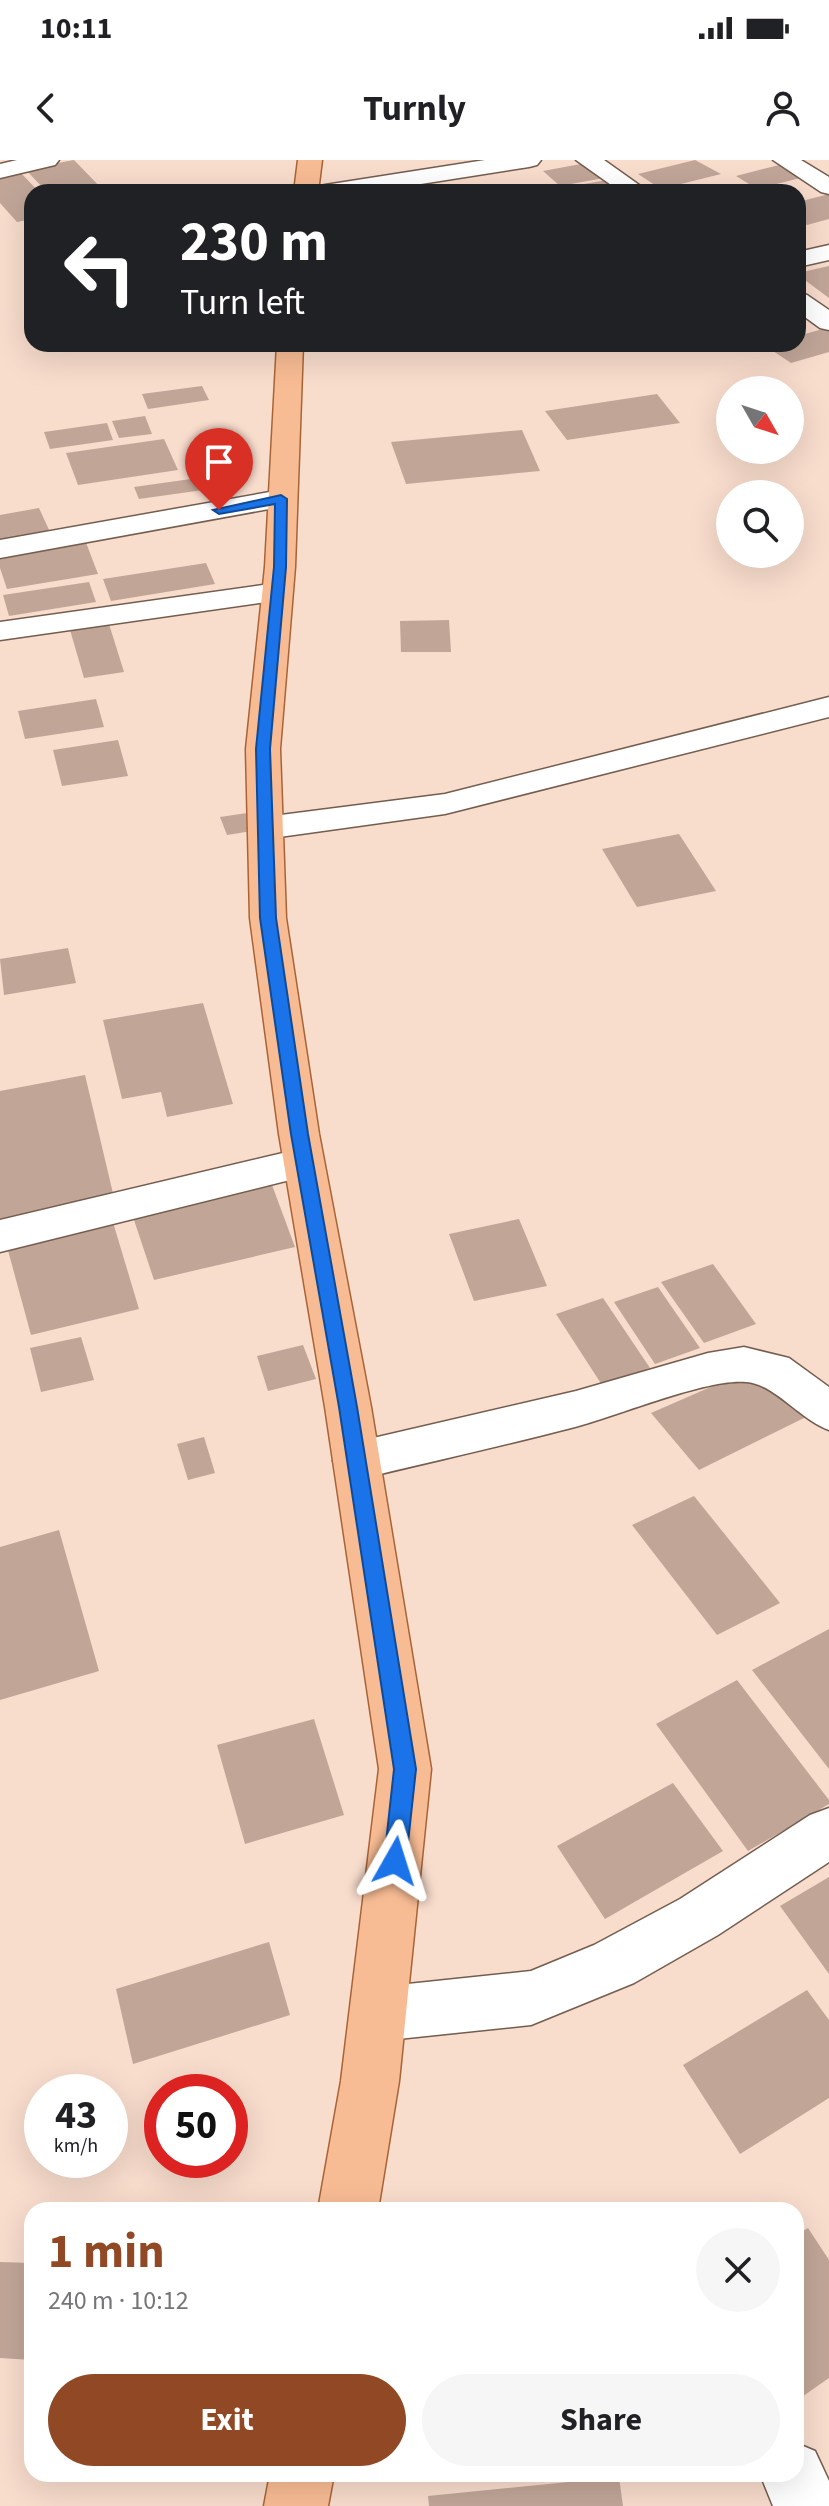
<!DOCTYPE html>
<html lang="en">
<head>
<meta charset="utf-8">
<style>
	:root { --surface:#fff; --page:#f6f6f6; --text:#202124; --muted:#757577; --accent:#904924 }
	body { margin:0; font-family:"Source Sans 3",sans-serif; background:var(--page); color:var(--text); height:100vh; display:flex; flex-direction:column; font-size:30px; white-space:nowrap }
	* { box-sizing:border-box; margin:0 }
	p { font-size:26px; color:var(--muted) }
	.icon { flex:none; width:44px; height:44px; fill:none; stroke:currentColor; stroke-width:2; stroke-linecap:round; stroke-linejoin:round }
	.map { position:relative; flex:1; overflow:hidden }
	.panel { position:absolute; left:24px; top:2042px; width:780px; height:280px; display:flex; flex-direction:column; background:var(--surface); border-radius:24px; box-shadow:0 8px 32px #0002 }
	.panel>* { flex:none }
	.banner { position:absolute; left:24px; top:24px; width:782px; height:168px; border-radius:24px; box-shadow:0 8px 32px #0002; background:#202124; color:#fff; overflow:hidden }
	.needle { width:52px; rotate:129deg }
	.fabs { position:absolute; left:716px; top:216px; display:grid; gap:16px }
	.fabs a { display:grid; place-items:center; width:88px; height:88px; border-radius:50%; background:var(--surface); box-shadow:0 8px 32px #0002; font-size:40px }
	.speed { position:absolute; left:24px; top:1914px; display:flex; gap:16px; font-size:40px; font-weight:700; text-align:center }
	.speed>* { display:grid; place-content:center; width:104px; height:104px; border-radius:50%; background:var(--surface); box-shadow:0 8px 32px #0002; line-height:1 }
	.speed small { font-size:20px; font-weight:400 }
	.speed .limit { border:12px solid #d22; background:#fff; color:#111 }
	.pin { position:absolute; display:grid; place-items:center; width:68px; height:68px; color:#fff; margin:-82px -34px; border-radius:50% 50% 50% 0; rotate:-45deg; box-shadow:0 0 8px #0007 }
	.pin .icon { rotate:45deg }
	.me { position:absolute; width:88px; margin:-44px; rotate:6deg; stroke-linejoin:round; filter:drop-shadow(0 0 6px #0008) }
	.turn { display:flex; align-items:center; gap:28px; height:168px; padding:0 24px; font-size:36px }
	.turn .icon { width:104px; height:104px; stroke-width:2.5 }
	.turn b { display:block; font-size:56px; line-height:68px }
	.round { display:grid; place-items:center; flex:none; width:84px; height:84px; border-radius:42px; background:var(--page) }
	.overview { display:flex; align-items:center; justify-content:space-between; height:136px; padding:0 24px }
	h1 { font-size:48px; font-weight:700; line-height:60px; color:var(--accent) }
	.primary-button { display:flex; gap:16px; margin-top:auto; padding:16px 24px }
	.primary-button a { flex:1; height:92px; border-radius:48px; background:var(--accent); color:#fff; font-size:32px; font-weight:700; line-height:92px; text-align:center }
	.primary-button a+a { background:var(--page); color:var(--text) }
	.status { display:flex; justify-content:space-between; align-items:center; height:56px; padding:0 40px; background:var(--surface); direction:ltr }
	.status svg { height:22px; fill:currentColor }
	header { display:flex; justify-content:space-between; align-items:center; height:104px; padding:0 24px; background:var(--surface); font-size:36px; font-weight:700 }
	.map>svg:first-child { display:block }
	.building { fill:#c1a698 }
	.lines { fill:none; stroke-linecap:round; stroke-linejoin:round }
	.minor-casing { stroke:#745d4f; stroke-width:3 }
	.major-casing { stroke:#a86437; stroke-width:3 }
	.minor { fill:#fff; fill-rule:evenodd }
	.major { fill:#f8bc94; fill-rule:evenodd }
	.route { fill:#1a73e8; stroke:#114b97; stroke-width:2 }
</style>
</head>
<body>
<div class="status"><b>10:11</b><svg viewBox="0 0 49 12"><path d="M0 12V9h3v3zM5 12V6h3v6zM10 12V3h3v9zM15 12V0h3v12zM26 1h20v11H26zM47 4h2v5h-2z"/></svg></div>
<header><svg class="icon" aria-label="back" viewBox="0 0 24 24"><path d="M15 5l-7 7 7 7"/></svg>Turnly<svg class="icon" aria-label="person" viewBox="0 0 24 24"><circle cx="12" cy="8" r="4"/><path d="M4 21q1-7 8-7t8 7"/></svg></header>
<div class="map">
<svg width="829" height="2346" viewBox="0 0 829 2346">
	<rect width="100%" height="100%" fill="#f8dccc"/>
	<g class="building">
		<path d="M74,0L105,32H47L25,9Z"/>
		<path d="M695,0L721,14L661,29L638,14Z"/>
		<path d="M586,3L604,18L560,26L543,11Z"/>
		<path d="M787,3L808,16L757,29L736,16Z"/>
		<path d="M21,13L39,32H32V59L17,62L0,43V17Z"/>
		<path d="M607,20L622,32H565L561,28Z"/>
		<path d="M167,24L173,32H129V30Z"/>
		<path d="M829,34V59L807,65L798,59V42Z"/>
		<path d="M829,106V138L798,115V113Z"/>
		<path d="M826,168L829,169V192L791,203L764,185L798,184V176Z"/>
		<path d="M202,226L209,240L148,249L142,234Z"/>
		<path d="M657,234L680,263L567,280L545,251Z"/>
		<path d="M145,256L152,274L119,278L112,261Z"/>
		<path d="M107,263L113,280L50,289L44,272Z"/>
		<path d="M522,270L540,311L406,324L391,282Z"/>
		<path d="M164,279L178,310L78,325L66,293Z"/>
		<path d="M198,318L203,330L139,339L134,327Z"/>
		<path d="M39,348L50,372L0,381V355Z"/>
		<path d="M85,380L98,414L7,429L0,408V393Z"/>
		<path d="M206,403L215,424L111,441L103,419Z"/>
		<path d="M89,422L96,442L9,456L3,435Z"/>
		<path d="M449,460L451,492H401L400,461Z"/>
		<path d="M109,464L124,512L84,518L70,470Z"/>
		<path d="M96,539L104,567L25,579L18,551Z"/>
		<path d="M118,580L128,616L62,626L53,590Z"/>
		<path d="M247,653L252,671L227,675L220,657Z"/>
		<path d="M679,674L716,731L637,747L602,689Z"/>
		<path d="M68,788L76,823L4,835L0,799Z"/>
		<path d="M203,843L233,944L167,957L161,932L122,939L103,860Z"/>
		<path d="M85,915L116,1046L0,1068V931Z"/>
		<path d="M272,1025L295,1087L154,1120L133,1057Z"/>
		<path d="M112,1059L139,1149L31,1175L6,1083Z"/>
		<path d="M519,1059L547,1126L474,1141L449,1074Z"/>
		<path d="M713,1104L756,1164L704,1183L661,1122Z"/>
		<path d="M658,1127L700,1188L655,1204L614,1142Z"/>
		<path d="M603,1138L650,1208L602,1225L556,1154Z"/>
		<path d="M81,1177L94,1220L41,1232L30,1188Z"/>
		<path d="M303,1185L316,1219L268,1231L257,1196Z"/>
		<path d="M745,1212L812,1254L699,1310L651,1253Z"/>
		<path d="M204,1277L215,1313L188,1320L177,1284Z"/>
		<path d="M694,1336L780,1443L717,1475L632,1365Z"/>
		<path d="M59,1370L99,1511L0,1540V1387Z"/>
		<path d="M829,1469V1609L752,1510Z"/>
		<path d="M737,1520L829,1640V1644L748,1691L656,1564Z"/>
		<path d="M314,1559L344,1655L245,1684L217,1585Z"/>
		<path d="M673,1623L723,1691L605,1759L557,1686Z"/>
		<path d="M829,1717V1814L780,1746Z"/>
		<path d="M269,1782L290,1855L133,1904L116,1829Z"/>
		<path d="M807,1830L829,1860V1938L740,1994L683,1905Z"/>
		<path d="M808,2068L829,2100V2218L796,2241V2075Z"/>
		<path d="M0,2102L32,2103V2200L0,2198Z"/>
		<path d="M619,2317L623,2346H429L428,2336Z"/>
	</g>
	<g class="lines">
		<g class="minor-casing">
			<g id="minor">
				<path d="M17,0H59L55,5L0,18V4Z"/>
				<path d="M485,0H541L537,5L529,7L370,32H313L317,27L325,25Z"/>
				<path d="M576,0H604L649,32H621Z"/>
				<path d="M773,0H801L829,17V34L821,32Z"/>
				<path d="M829,85V100L798,107V92Z"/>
				<path d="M798,132L807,135L829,150V170L820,168L798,152Z"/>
				<path d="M281,330L291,333L296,339L291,345L0,398V380Z"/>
				<path d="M277,423L288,425L292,432L288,439L0,480V462Z"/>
				<path d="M829,537V557L445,654L265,679L253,676L248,668L253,660L265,657L445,634Z"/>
				<path d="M304,988L318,993L324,1003L318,1013L0,1092V1060Z"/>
				<path d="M744,1187L789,1198L829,1227V1270C800,1260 775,1224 746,1222C708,1218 617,1256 575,1267C503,1286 429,1302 356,1320L340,1314L333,1301L340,1288L356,1282L576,1231L708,1193Z"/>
				<path d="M829,1648V1702L718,1775L634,1823L531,1865L379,1881L359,1873L351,1854L359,1835L379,1827L531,1811L594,1785L680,1739L810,1655Z"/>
				<path d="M796,2283L815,2291L829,2321V2346H773L760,2314H796Z"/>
			</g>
		</g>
		<g class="major-casing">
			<g id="major">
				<path d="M298,0H322L318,32H294Z"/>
				<path d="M277,184H303L295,407L280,589L286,758L319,974L371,1247L431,1609L399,1921L378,2050H318L341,1921L379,1609L325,1247L279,974L250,758L246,589L265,407Z"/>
				<path d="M270,2314H334L328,2346H264Z"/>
			</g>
		</g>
		<use href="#minor" class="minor"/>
		<use href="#major" class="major"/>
	</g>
	<path class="route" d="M281,335L287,339L286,407L270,589L276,758L308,974L357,1247L416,1609L406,1701L403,1708L395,1711L387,1708L384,1701L394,1609L339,1247L291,974L260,758L256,589L274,407L275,344L219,354L213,350Z"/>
</svg>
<div class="fabs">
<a><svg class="needle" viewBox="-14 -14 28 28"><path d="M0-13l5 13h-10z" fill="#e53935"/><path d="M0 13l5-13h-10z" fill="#757577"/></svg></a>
<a><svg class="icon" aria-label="search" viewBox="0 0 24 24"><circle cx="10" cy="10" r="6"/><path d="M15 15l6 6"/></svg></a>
</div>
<div class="speed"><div>43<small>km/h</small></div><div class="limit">50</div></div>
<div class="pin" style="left:219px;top:350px;background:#d93025"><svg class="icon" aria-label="arrive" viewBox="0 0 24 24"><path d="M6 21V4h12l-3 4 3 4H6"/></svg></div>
<svg class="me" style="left:395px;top:1701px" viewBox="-20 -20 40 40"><path d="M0-17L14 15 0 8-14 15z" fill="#1a73e8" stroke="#fff" stroke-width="4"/></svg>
<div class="banner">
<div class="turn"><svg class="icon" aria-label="left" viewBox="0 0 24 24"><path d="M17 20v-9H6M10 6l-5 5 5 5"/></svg><div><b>230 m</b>Turn left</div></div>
</div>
<section class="panel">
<div class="overview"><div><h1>1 min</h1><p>240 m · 10:12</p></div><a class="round"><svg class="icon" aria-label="close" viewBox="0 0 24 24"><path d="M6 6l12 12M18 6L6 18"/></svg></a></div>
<div class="primary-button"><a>Exit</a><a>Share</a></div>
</section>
</div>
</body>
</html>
